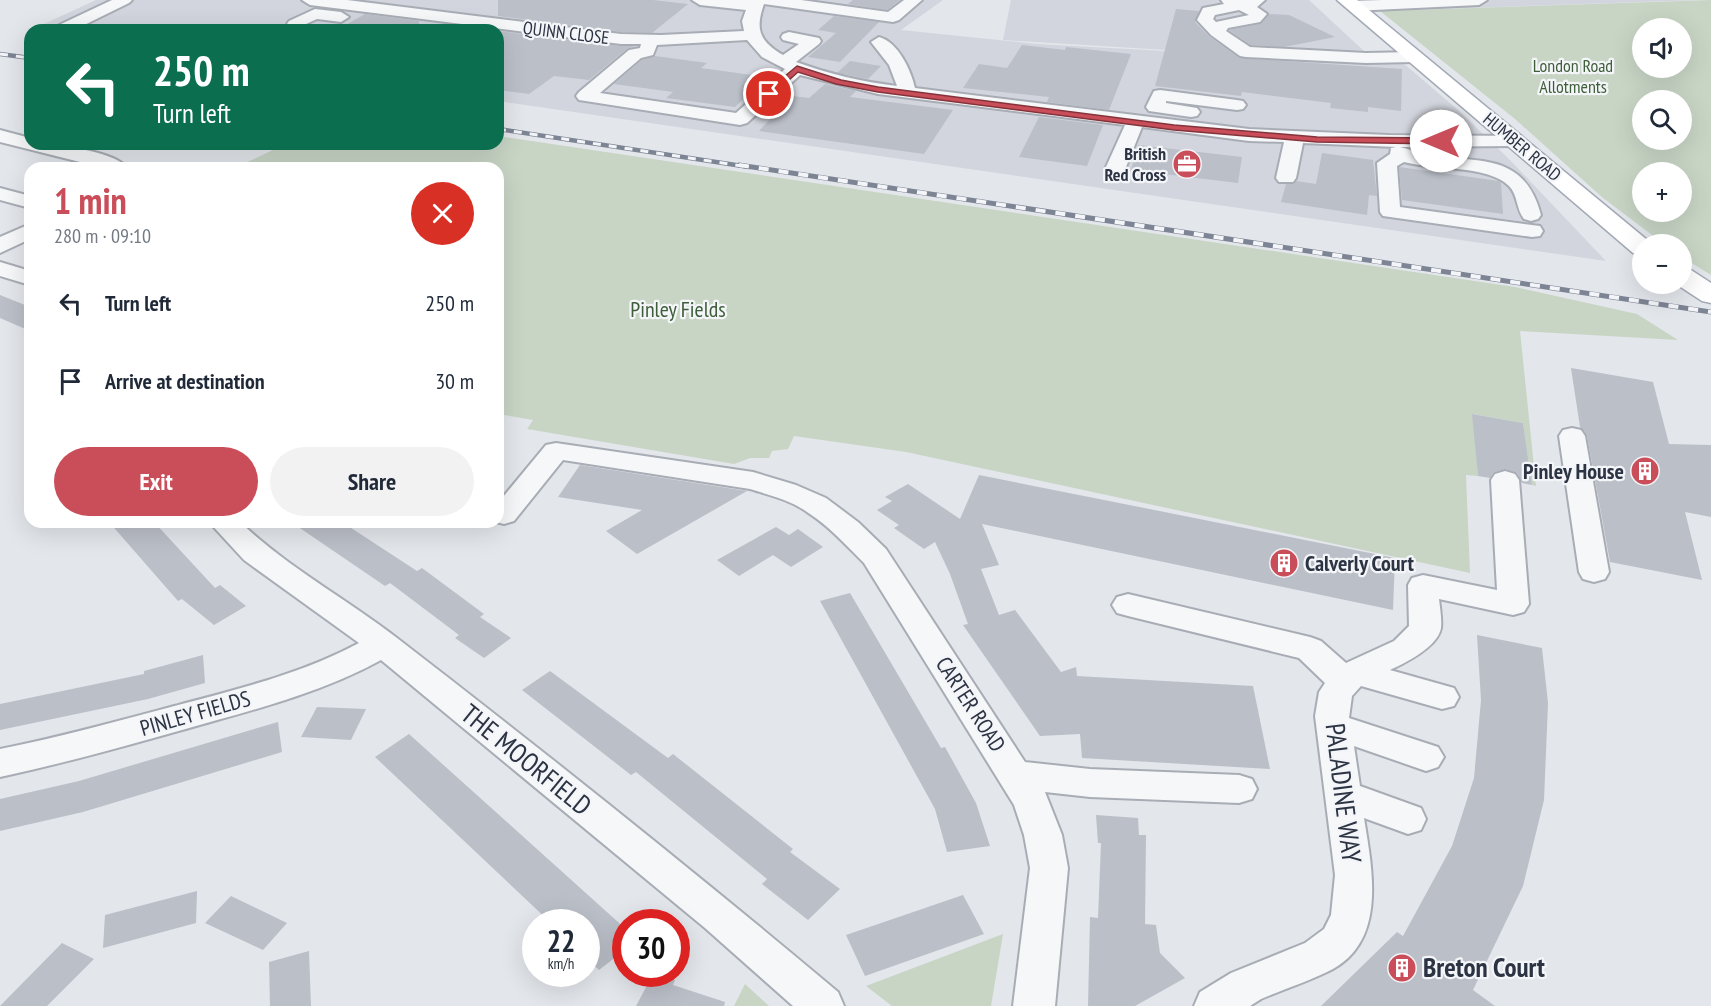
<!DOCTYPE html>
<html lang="en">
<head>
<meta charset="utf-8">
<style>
	:root { --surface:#fff; --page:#f2f2f3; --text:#1f2937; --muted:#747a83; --accent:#ca4e59 }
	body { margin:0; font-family:"PT Sans Narrow",sans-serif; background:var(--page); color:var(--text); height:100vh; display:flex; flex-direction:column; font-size:22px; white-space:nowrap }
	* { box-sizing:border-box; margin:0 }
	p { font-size:20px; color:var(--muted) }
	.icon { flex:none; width:33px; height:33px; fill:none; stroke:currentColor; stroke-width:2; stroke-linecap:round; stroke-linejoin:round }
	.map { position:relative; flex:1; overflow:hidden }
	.side { position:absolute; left:24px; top:162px; width:480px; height:366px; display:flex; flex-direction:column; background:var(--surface); border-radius:18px; box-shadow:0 6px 24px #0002 }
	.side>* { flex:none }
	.top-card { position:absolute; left:24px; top:24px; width:480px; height:126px; border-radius:18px; box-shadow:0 6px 24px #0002; background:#0b6e4f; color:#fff; overflow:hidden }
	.fabs { position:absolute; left:1632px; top:18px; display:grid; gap:12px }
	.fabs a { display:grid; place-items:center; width:60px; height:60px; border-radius:50%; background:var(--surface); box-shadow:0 6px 24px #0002; font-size:30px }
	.speed { position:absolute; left:522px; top:909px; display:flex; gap:12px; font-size:30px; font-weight:700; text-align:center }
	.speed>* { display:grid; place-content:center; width:78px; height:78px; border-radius:50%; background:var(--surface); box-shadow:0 6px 24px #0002; line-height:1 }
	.speed small { font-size:15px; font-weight:400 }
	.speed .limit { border:9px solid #d22; background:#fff; color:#111 }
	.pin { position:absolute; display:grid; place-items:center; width:51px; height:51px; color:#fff; margin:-26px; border:3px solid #fff; border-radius:50%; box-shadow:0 2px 6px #0007 }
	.me { position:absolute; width:66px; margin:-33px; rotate:270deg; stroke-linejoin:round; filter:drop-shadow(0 0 4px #0008) }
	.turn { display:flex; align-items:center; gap:21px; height:126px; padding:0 30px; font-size:27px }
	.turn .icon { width:78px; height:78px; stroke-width:2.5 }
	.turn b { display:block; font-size:42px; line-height:51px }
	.round { display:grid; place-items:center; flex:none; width:63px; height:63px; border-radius:32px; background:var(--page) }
	.headline { display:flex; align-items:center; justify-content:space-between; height:102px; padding:0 30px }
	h1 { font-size:36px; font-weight:600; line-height:45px; color:var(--accent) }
	.button { display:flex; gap:12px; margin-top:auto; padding:12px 30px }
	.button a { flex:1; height:69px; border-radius:36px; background:var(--accent); color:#fff; font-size:24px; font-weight:600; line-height:69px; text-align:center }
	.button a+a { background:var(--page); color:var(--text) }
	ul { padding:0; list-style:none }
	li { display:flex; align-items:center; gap:18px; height:78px; padding:0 30px }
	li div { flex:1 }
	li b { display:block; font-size:22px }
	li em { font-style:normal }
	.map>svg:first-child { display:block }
	.built { fill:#d2d5dd }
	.green { fill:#c8d5c5; fill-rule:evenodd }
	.building { fill:#bbbfc8 }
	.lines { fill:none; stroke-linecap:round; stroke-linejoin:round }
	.minor-casing { stroke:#a8adb5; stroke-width:4 }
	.major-casing { stroke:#a3aab6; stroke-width:3 }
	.minor { fill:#f6f7f9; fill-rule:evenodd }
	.major { fill:#fff; fill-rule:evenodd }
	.rail-far1-casing { stroke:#7d8494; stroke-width:4.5 }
	.rail-casing { stroke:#7d8494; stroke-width:5 }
	.rail-far1 { stroke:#f3f5f8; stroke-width:3; stroke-dasharray:8; stroke-linecap:butt }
	.rail { stroke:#f3f5f8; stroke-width:4; stroke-dasharray:10; stroke-linecap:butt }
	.route { fill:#ca4e59; stroke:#83333a; stroke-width:1.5 }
	.labels { text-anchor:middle; stroke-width:4.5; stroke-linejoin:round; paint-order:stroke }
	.far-street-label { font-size:18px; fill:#2c3343; stroke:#f3f5f8 }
	.far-park-label { font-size:18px; fill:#3e5e39; stroke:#f3f5f8 }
	.far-poi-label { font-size:18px; font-weight:bold; fill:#2c3343; stroke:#f3f5f8; text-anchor:end }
	.park-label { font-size:22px; fill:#3e5e39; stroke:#f3f5f8 }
	.poi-label { font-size:22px; font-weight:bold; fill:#2c3343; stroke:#f3f5f8; text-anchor:end }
	.street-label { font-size:22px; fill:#2c3343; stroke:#f3f5f8 }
	.near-street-label { font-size:27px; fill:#2c3343; stroke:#f3f5f8 }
	.near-poi-label { font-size:27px; font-weight:bold; fill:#2c3343; stroke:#f3f5f8; text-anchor:start }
</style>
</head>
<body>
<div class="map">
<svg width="1711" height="1006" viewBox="0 0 1711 1006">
	<rect width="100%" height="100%" fill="#e3e6eb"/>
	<g class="built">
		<path d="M96,0H943L901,30L1037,44L1295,58L1003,40L1011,0H1309L1365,52L1350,53L1402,62L1458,110L1508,158L1606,261L498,101V30H31Z"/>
		<path d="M1365,0H1699L1380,11Z"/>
	</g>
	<g class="green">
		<path d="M1711,0V275L1682,257V244H1664L1603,198L1515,119L1380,11ZM1682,28V68H1642V28ZM1682,100V140H1642V100ZM1682,172V212H1642V172Z"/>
		<path d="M498,136L1515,287L1637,314L1678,340L1520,331L1536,486L1532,485L1523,423L1473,414L1478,476L1466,475L1470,573L906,452L794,436L788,449L772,451L769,458H750L734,464L527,429L533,420L498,414V168H235L286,144H498Z"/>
		<path d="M1003,934L991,1006H892L866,986Z"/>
		<path d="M745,984L769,1006H734Z"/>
	</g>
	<g class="building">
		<path d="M498,0H653L688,4L652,33L621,32L498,16Z"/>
		<path d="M853,0H900L887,10L848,4Z"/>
		<path d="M1176,9L1199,11L1195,22L1210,37L1240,58L1402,69L1401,111L1368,107V112L1330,108L1331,103L1242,92L1241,96L1155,86Z"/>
		<path d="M365,14L419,21V30H337Z"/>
		<path d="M1269,14L1289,15L1335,37L1284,47L1251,45L1229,30L1260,24Z"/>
		<path d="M834,16L879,22L840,62L808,57L836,33L818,30Z"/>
		<path d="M498,31L621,46H635L628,48L589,80L554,76L529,94L498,90Z"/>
		<path d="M1022,45L1065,50L1066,47L1131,54L1109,110L1047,102L1049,97L963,88L979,64L1007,68Z"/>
		<path d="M655,56L707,63L701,68L766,77L735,107L666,98L673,92L614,84L642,60Z"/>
		<path d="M850,61L881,66L868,79L837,73Z"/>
		<path d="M825,84L856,91L850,97L953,110L924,154L759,131L792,96L809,98Z"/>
		<path d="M1039,117L1103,125L1087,166L1019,157Z"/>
		<path d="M1138,145L1242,157L1238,183L1131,170Z"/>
		<path d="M1322,153L1373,160L1377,196L1369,195L1367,215L1281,202L1286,184H1293L1296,181L1316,184Z"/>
		<path d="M1399,167L1499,181L1501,183L1503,214L1402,200Z"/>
		<path d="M0,295L30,307V331L0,318Z"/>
		<path d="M1571,368L1653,382L1669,444L1711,445V517L1685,512L1702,580L1610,562L1587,436L1580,427Z"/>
		<path d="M1472,414L1523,423L1532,485L1522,483L1517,473L1506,469L1494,472L1490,478L1478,476Z"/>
		<path d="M580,465L747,491L637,554L606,531L642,510L558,497Z"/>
		<path d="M979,475L1395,558L1393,610L982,524L999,565L981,569L999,615L1015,610L1061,672L1076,667L1077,676L1253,686L1270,769L1082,758L1080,734L1040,736L963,625L968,624L950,574L935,542L924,549L894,528L899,525L877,510L892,501L885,497L908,484L960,519Z"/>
		<path d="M109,522H154L215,588L220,585L246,606L214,625L182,599L178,601Z"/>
		<path d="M291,522H342L417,571L422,568L484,614L480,617L511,638L484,658L455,638L459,635L390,583L385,586Z"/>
		<path d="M776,527L789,535L798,529L823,547L791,567L773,555L739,576L717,560Z"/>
		<path d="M850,593L941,748L945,747L976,803L990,846L947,852L935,809L820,601Z"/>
		<path d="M1477,635L1542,648L1548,703L1544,800L1523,886L1473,990L1495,1006H1321L1397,932L1403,936L1452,846L1474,778L1481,700Z"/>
		<path d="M203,655L205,683L148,699L0,730V704L144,674V671Z"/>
		<path d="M550,671L668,758L673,754L793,849L790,852L840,889L808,920L762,884L767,879L636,772L631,775L522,690Z"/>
		<path d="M317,707L342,708L366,709L351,740L301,737Z"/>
		<path d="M278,722L282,752L83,812L0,831V799L79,781Z"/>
		<path d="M409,734L618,922L626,930V949L599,970L586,958V922H550L375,757Z"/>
		<path d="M1096,815L1138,818L1139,835H1146L1145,924L1156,925L1160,953L1185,978L1135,1006H1088L1090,917L1098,918L1101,843H1098Z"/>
		<path d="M197,891L196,923L103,948L105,915Z"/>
		<path d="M963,895L984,934L865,976L846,935Z"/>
		<path d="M231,896L287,923L263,950L205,923Z"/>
		<path d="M62,943L94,959L47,1006H0Z"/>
		<path d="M309,951L311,1006H270L269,962Z"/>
		<path d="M653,974L675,980L673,985L725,1002L724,1006H636Z"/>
	</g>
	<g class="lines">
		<g class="minor-casing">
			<g id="minor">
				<path d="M112,0H132L129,3L74,30H58L57,28L59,25Z"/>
				<path d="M302,0H347L621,34L661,35L744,31L742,21L746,10L700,5L692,0H801L888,12L904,0H922L899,20L893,22L764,4C755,29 759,41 783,55L799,44L783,40L781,37L783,34L789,32L819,38L821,41L819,44L796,62C829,74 862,82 897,86L889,65L871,42L879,37C898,42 911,70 915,88L1249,129L1389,135L1521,136L1523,140L1521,144L1514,146L1400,147C1410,149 1420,154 1431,156C1482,162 1525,154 1541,215L1538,219L1531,221L1524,219C1516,209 1518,195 1509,186C1488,165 1433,170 1404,162L1397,166L1400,207L1532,225L1540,226L1543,231L1540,236L1532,237L1383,216L1380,212L1377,163L1390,154L1391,148L1396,147L1303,143L1296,178L1293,182H1279L1276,178L1284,142L1249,141L1142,127L1126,167L1123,171H1109L1106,167L1125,125L878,94L800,75L747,123L740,125L579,100L576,96L579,92L629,50L640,48L641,44H621L310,5ZM747,40L762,57L785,69L736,113L600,93L641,58L653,55L657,45Z"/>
				<path d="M1221,0H1265L1257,7L1267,14L1260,22L1228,28L1226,31L1250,47L1366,53L1414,52L1422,57L1414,62L1366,63L1246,57L1240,56L1211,35L1197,20L1203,8L1224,4ZM1239,10L1249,15L1216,22L1213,19L1215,15Z"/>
				<path d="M1382,0H1487L1479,5L1353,11L1345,6L1353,1Z"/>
				<path d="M315,9L341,12L349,17L341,22L317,19L295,29L287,24L289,21Z"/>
				<path d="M1160,90L1237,100L1243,101L1246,105L1243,109L1237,110L1166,101V103L1197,108L1200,112L1197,116L1191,117L1149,111L1146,107L1154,91Z"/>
				<path d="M0,130L30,138V144C52,144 114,150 127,168H104L0,142Z"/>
				<path d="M0,188L30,196V208L0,200Z"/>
				<path d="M30,224V239L0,253V237Z"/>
				<path d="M0,262L30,271V285L0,276Z"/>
				<path d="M1572,428L1581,430L1585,436L1609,572L1605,579L1594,582L1583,579L1579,572L1559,436L1563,430Z"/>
				<path d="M556,443L753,472L796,485L826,498L858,522L886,549L1025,762L1090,769L1239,775L1252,779L1257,789L1252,799L1239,803L1090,797L1045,792L1062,835L1068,868L1055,1006H1013L1030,868L1024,835L1014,805L864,563C846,545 829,526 807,512C791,500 769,495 750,489L563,460L514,521L504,524L496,522H498V503L546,445Z"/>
				<path d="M1505,471L1515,474L1519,480L1529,604L1524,612L1513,615L1439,599C1440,608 1442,619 1441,628C1438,647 1405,663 1390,670L1454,688L1459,697L1454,706L1442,709L1361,686L1352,696L1349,718L1438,747L1444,757L1438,767L1426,771L1354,746L1360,786L1421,808L1426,819L1421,830L1408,834L1364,818C1372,868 1387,939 1333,969C1310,981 1284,989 1261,999L1250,1006H1194L1200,992L1231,973L1305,943L1324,929L1331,915L1335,875L1315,716L1319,692L1325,683L1299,658L1128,616L1117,613L1112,605L1117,597L1128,594L1310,637L1321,641L1346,663L1394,641L1409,626L1408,585L1412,578L1423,575L1497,590L1491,480L1495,474Z"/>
				<path d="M209,522H240C287,567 345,598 397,638C546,753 694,871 838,992L844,1006H793L705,928L381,660C319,694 249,711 182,730C122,747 61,764 0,777V749C61,737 122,720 182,704C242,688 303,673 359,643L244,560Z"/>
			</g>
		</g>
		<g class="major-casing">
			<g id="major">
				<path d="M1337,0H1357L1652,244H1642V255L1633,253Z"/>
				<path d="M1682,268L1691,270L1711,283V303L1702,301L1676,284H1682Z"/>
			</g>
		</g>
		<use href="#minor" class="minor"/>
		<use href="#major" class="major"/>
		<g class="rail-far1-casing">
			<g id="rail-far1">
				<path d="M0,54L30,58"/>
				<path d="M498,129L749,167"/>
			</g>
		</g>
		<g class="rail-casing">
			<path id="rail" d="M739,165L1711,312"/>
		</g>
		<use href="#rail-far1" class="rail-far1"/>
		<use href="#rail" class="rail"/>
	</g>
	<path class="route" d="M797,66L841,80L878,87L1174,125L1317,137L1441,138L1446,141L1441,144L1317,142L1174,130L878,92L836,84L798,72L772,95H766V92Z"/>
	<defs>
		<g id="office-disc" transform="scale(1.5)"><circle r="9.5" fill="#ca4e59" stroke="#f3f5f8"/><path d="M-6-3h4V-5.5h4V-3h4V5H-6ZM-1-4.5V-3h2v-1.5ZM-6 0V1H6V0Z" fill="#fff"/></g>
		<g id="building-disc" transform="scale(1.5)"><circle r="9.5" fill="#ca4e59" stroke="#f3f5f8"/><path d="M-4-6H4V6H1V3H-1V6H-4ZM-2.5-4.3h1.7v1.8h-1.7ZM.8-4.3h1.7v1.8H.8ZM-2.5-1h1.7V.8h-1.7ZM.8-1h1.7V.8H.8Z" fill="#fff"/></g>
	</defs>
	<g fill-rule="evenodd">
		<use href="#office-disc" x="1187" y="164"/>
		<use href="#building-disc" x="1645" y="471"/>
		<use href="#building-disc" x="1284" y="563"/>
		<use href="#building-disc" x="1402" y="968"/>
	</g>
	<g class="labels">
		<g class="far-street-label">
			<text transform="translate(566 33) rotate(7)" y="6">QUINN CLOSE</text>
			<text transform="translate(1522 147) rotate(40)" y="6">HUMBER ROAD</text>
		</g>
		<g class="far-park-label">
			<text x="1573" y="72">London Road<tspan x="1573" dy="21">Allotments</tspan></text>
		</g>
		<g class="far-poi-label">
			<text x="1166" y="160">British<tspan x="1166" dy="21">Red Cross</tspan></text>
		</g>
		<g class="park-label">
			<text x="678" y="317">Pinley Fields</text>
		</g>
		<g class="poi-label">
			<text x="1624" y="479">Pinley House</text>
			<text x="1305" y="571" text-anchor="start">Calverly Court</text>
		</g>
		<g class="street-label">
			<text transform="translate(971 704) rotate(57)" y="8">CARTER ROAD</text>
			<text transform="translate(195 713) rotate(-16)" y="8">PINLEY FIELDS</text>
		</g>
		<g class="near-street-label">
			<text transform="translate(526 760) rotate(39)" y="9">THE MOORFIELD</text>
			<text transform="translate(1343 793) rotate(83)" y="9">PALADINE WAY</text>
		</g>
		<g class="near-poi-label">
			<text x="1423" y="977">Breton Court</text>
		</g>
	</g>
</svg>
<div class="fabs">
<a><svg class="icon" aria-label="sound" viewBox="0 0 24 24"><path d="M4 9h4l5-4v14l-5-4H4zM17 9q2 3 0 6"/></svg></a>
<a><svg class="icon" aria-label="search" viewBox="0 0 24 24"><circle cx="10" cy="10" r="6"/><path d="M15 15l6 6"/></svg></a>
<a>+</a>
<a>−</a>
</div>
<div class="speed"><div>22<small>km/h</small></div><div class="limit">30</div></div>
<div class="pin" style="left:769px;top:94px;background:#d93025"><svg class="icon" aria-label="arrive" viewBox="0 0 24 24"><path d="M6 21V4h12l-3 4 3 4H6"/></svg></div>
<svg class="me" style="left:1441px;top:141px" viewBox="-20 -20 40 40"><circle r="19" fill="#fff"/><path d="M0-13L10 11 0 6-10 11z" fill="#ca4e59"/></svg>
<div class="top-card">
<div class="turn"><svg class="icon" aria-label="left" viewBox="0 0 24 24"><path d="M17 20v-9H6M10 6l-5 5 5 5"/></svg><div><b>250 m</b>Turn left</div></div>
</div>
<section class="side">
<div class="headline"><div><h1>1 min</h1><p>280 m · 09:10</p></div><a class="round" style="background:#d93025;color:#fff"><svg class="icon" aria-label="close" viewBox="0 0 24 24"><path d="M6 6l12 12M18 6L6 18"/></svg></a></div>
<ul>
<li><svg class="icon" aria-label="left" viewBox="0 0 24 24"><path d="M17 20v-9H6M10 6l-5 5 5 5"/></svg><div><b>Turn left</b></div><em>250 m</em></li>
<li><svg class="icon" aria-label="arrive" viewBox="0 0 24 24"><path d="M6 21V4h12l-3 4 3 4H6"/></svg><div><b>Arrive at destination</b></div><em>30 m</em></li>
</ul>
<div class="button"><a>Exit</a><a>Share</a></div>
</section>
</div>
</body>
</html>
